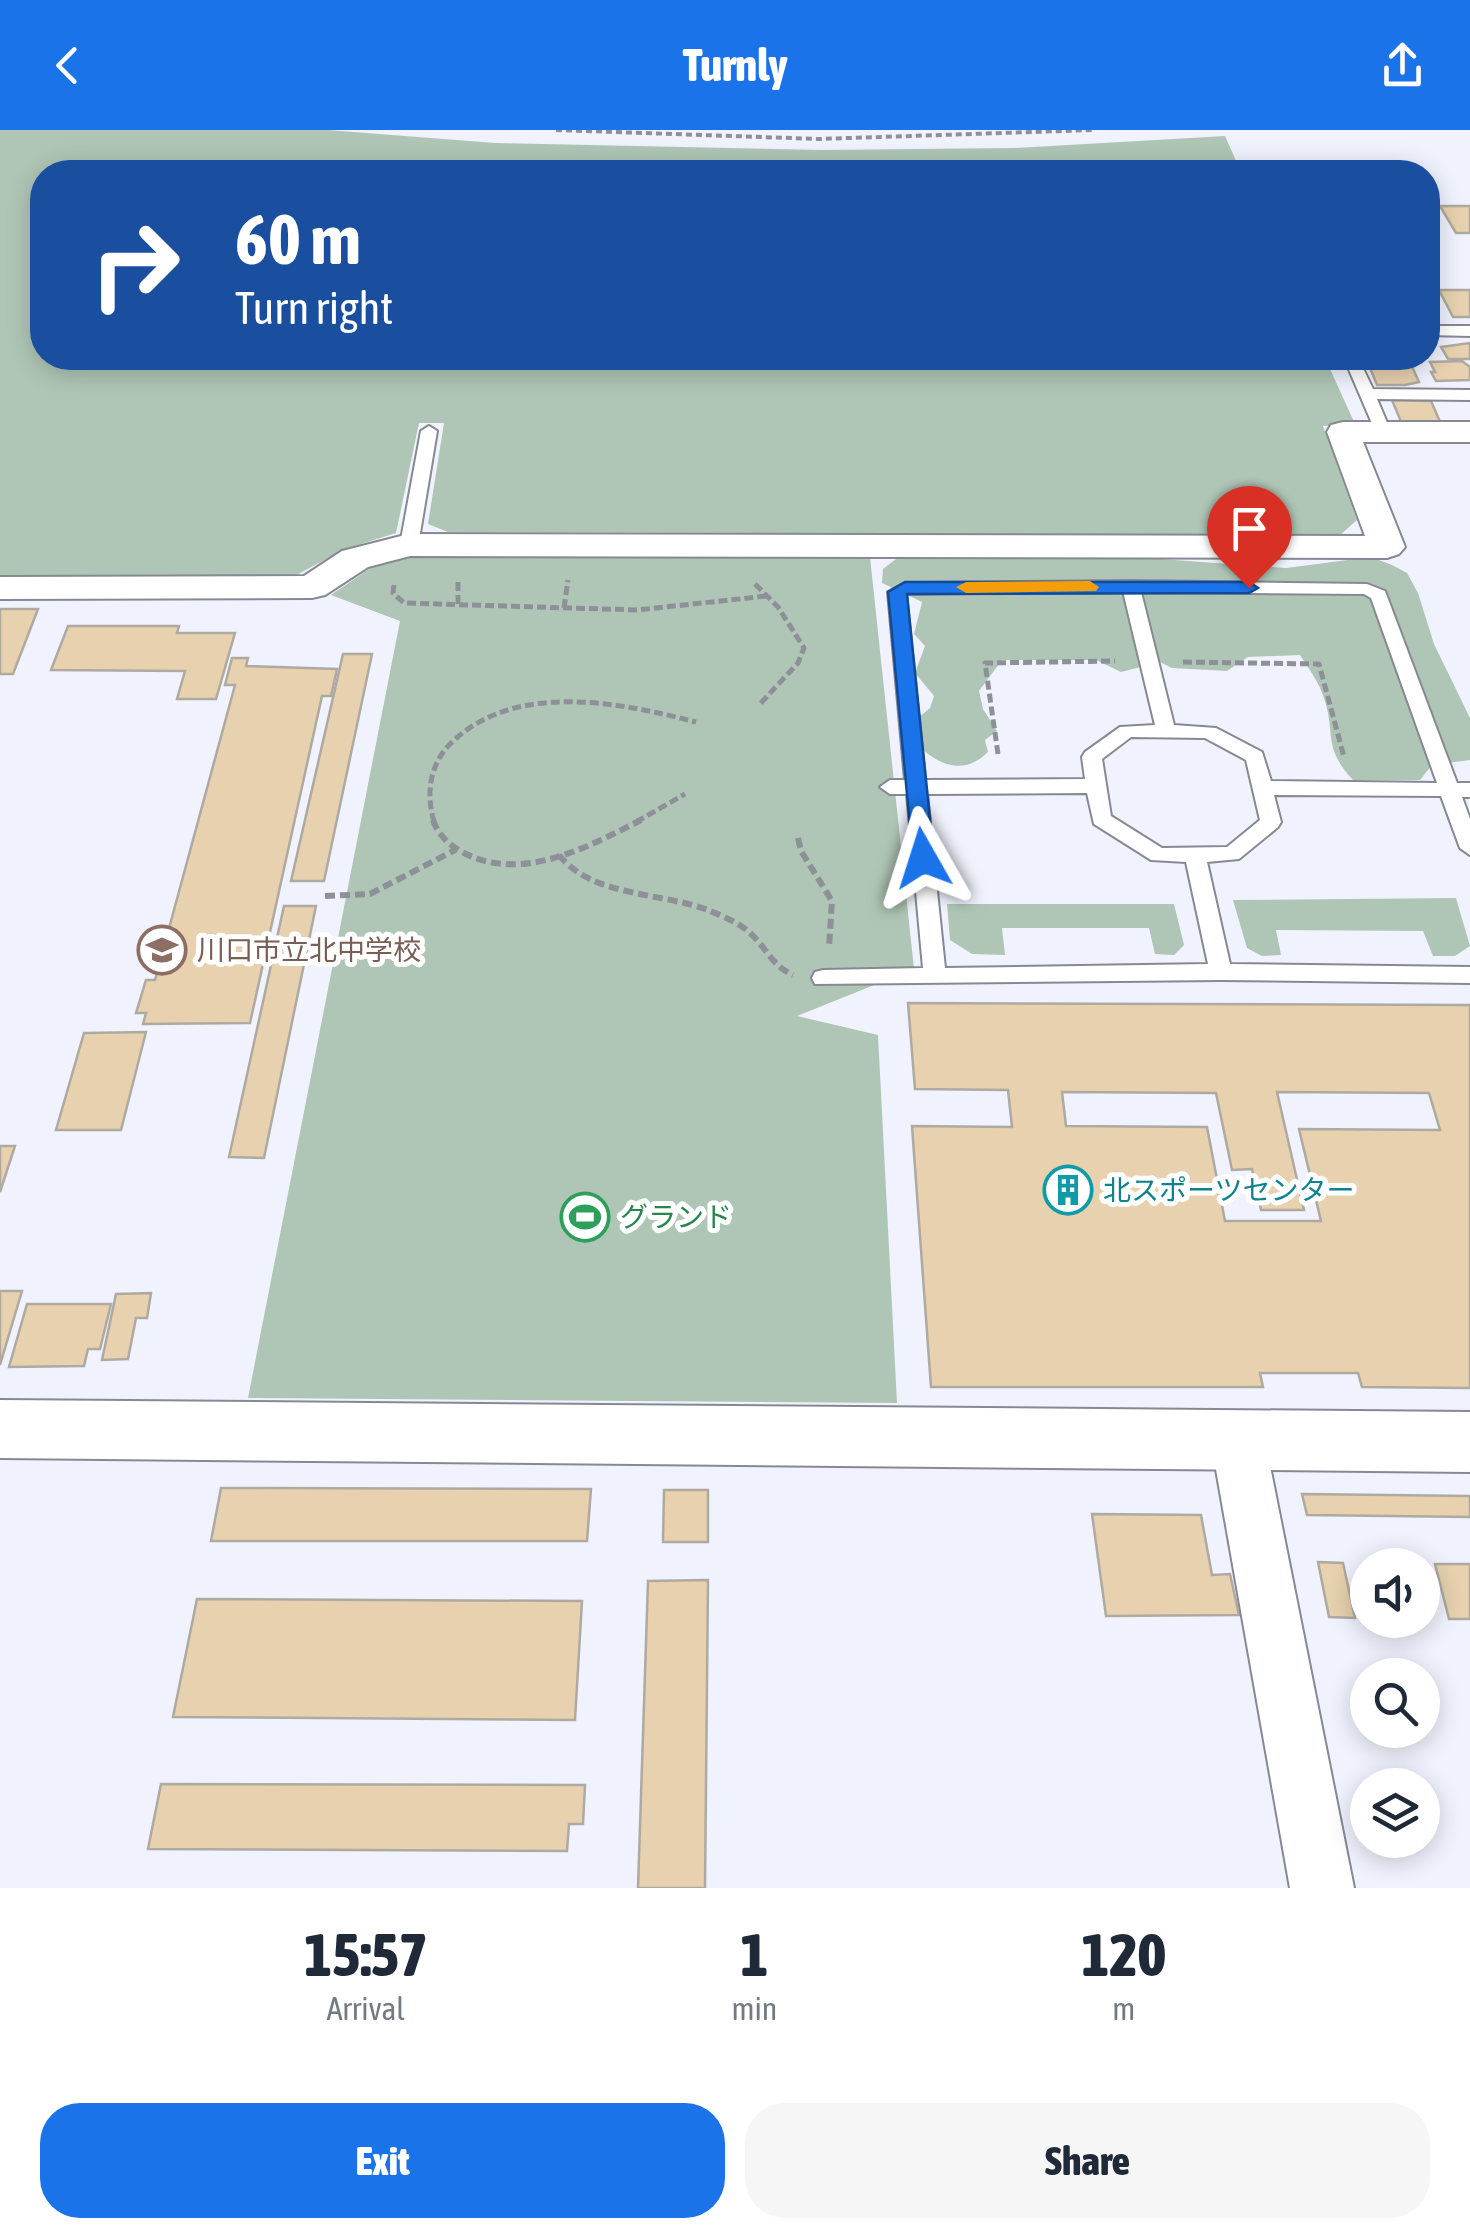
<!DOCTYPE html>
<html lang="en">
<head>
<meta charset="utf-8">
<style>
	:root { --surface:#fff; --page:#f6f6f7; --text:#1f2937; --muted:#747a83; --accent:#1a73e8 }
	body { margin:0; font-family:"Asap Condensed","Noto Sans JP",sans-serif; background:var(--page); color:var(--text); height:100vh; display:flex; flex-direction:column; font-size:38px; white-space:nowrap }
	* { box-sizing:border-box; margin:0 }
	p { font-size:32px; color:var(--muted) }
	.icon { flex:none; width:55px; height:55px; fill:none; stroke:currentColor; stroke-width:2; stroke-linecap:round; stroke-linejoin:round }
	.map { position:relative; height:1758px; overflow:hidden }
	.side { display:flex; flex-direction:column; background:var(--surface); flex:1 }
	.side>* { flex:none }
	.banner { position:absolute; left:30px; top:30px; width:1410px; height:210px; border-radius:40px; box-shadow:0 5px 25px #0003; background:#1a4fa0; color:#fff; overflow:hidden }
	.buttons { position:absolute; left:1350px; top:1418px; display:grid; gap:20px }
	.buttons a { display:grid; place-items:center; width:90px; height:90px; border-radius:50%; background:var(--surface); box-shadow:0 5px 25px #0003; font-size:50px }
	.pin { position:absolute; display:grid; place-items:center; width:85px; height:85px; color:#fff; margin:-102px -42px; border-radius:50% 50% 50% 0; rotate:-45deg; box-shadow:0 0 10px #0007 }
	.pin .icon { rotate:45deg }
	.me { position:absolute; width:110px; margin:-55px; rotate:354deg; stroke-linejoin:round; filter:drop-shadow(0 0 8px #0008) }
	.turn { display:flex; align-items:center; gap:35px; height:210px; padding:0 40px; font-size:45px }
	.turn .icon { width:130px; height:130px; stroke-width:2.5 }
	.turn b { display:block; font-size:70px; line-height:85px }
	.eta { display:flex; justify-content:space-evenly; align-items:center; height:170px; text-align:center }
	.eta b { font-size:60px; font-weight:800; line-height:70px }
	.action { display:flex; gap:20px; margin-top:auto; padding:20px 40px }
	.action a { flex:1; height:115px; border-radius:40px; background:var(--accent); color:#fff; font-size:40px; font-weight:800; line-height:115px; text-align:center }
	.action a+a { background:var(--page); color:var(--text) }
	header { display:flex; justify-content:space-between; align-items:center; height:130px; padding:0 40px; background:var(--accent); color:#fff; font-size:45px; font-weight:800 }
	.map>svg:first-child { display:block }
	.green { fill:#afc6b6 }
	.building { fill:#e7d1ae; stroke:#afaaa1; stroke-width:2.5; fill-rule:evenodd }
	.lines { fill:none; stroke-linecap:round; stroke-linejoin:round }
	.service-casing { stroke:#878992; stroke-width:4 }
	.minor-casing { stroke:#878992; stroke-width:4 }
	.tertiary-casing { stroke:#878992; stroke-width:4 }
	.path-far2 { stroke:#8e9098; stroke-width:4; stroke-dasharray:6 4; stroke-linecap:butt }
	.path-far1 { stroke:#8e9098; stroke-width:5; stroke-dasharray:9 4; stroke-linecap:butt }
	.path { stroke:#8e9098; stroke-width:6; stroke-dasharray:10 5; stroke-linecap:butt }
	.service { fill:#fff; fill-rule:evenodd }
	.minor { fill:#fff; fill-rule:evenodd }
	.tertiary { fill:#fff; fill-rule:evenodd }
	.route { fill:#1a73e8; stroke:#114b97; stroke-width:2.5 }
	.slow { fill:#f59e0b }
	.labels { text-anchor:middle; stroke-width:10; stroke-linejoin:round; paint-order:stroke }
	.education-label { font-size:28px; fill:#785e54; stroke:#fff; text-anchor:start }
	.culture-label { font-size:28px; fill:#0d838f; stroke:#fff; text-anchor:start }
	.leisure-label { font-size:28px; fill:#27864d; stroke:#fff; text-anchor:start }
</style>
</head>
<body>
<header><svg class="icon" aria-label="back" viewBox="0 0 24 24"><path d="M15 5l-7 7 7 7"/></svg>Turnly<svg class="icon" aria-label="share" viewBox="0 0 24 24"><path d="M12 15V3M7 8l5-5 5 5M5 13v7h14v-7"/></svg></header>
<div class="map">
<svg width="1470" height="1758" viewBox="0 0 1470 1758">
	<rect width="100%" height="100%" fill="#f0f2fd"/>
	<g class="green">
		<path d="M0,0H328L495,13L821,20L1014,18L1225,6L1241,42H42V228H1325L1355,294L1323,296L1357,390L1340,405L448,402L428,394L444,293H419L396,403L345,419L287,450L0,453Z"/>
		<path d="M954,422L1031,428L1140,423L1160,429L1286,438L1371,427L1392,435L1407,443L1418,463L1434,514L1470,588V630L1432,635L1420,650H1353C1322,617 1336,603 1324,568C1319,552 1309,539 1300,525L1248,527L1227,541L1172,538L1160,532L1121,542L1096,530H1002L979,561L983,579L997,601L985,610L988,622C965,645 940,637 918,615L917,589L930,578L934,566L915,543L925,516L914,504L922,472L882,453L883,439L900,426Z"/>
		<path d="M388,426L870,427L914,839L797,886L878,905L897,1273L248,1268L400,491L331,465Z"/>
		<path d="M1456,768L1470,816L1455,826H1433L1423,801L1276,800L1281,825L1262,826L1247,818L1233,770Z"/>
		<path d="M947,774H1174L1184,815L1174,825L1155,824L1149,798H1002L1005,825L972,824L950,810Z"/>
	</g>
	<g class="building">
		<path d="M1440,76H1470V103H1456Z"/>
		<path d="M1439,160H1470V187H1453Z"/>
		<path d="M1470,213V229H1448L1441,217Z"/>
		<path d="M1462,231L1470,237V250L1436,251L1431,242H1435L1430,232Z"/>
		<path d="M1410,232L1419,252L1405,255H1377L1368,233Z"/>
		<path d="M1392,270L1431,271L1441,294H1402Z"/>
		<path d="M0,479H38L13,544H0Z"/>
		<path d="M68,496H179L177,503H235L216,569H177L185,541L51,540Z"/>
		<path d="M343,524H372L324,751H291Z"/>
		<path d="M232,528H248L246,536L337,539L331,566H322L250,893L143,894L146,883H136L146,850H155L235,555H225Z"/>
		<path d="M284,776H316L264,1028L229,1027Z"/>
		<path d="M908,873L1470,875V1258L1362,1257L1358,1243H1260L1263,1257H931L912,996L1012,997L1008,960L915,959ZM1062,962L1216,963L1232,1040L1252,1039L1261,1080H1304L1277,962L1429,963L1440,1000L1299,999L1321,1091H1225L1207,997L1066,996Z"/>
		<path d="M146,902L121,1000H56L84,903Z"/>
		<path d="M0,1016H15L0,1062Z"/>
		<path d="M0,1161H22L0,1235Z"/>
		<path d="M151,1163L147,1188H136L128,1229L102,1230L116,1164Z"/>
		<path d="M27,1174H111L100,1219H88L84,1236L9,1237Z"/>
		<path d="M221,1358L591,1359L587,1411H211Z"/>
		<path d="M664,1360H708V1412H663Z"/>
		<path d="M1302,1364L1470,1366V1387L1307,1385Z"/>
		<path d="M1092,1384L1201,1385L1212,1445L1230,1444L1239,1485L1106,1486Z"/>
		<path d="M1318,1432L1343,1433L1355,1488L1329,1487Z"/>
		<path d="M1435,1434H1470V1489H1449Z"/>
		<path d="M708,1450L705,1758H638L648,1451Z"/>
		<path d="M197,1469L582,1471L575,1590L173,1587Z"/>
		<path d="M161,1654L585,1655L583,1694H569L567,1721L148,1719Z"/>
	</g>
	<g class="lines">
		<g class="service-casing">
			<g id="service">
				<path d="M1470,196V206L1428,205V196Z"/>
				<path d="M1344,228H1358L1373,259L1470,260V270L1377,269L1391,302L1377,305Z"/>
				<path d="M429,296L437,301L418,415L409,420L400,415L421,301Z"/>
				<path d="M1131,451L1367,454L1385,461L1457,653H1470V667H1462L1470,689V725L1460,718L1441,666L1274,665L1281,692L1278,697L1239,729L1207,732L1230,834L1470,837V853L1221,850L815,854L812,848L815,842L823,840L923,838L907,664H890L880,657L890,650H905L888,462L905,453ZM1123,461L1155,595L1120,597L1085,622L1082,627L1085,649L925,650L906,464ZM1141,462L1364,464L1371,468L1437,653L1271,651L1262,622L1216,598L1174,595ZM1131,607L1205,608L1246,630L1260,690L1227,717L1162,718L1111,686L1102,629ZM1087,663L1094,694L1151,730L1186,732L1208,834L945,838L927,664Z"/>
			</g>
		</g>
		<g class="minor-casing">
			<g id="minor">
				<path d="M1343,292H1470V312H1363L1405,417L1399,424L1387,428L410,426L368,437L325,465L312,468L0,469V447L304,446L342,421L409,404L1365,406L1327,302L1331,295Z"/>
				<path d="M1238,1287L1257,1294L1265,1311L1354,1758H1290L1211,1311L1219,1294Z"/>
			</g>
		</g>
		<g class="tertiary-casing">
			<path id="tertiary" d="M0,1270L1470,1282V1342L0,1328Z"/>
		</g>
		<path class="path-far2" d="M556,0L819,9L1093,0"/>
		<g class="path-far1">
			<path d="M458,452V476"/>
			<path d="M755,454L778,477L804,518L798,533L760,574"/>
			<path d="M394,455L393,463L404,473L637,480L767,466"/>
			<path d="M564,478L568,450"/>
			<path d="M1183,532L1319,534L1344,627"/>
			<path d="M998,624L985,533L1115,531"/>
			<path d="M434,692C426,664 429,635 451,613C515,551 618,572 696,592"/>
			<path d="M636,692L685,664"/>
		</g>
		<g class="path">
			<path d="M433,690C438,705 450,716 464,723C522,753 588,717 641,690"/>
			<path d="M798,708L801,721L832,771L829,817"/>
			<path d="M559,725C592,767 660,762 708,780C722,786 738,792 749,802C766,817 772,836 793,845"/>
			<path d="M325,766L370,764L455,720"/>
		</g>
		<use href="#service" class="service"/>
		<use href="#minor" class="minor"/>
		<use href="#tertiary" class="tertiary"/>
	</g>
	<path class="route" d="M905,452H1249L1258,458L1249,463L907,464L934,728L923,736L913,728L888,462Z"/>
	<path class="slow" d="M1090,451L1099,457L1096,461L966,463L956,457L966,452Z"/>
	<defs>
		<g id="school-ring" transform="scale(2.5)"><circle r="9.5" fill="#fff" stroke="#8d6e63" stroke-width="1.5"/><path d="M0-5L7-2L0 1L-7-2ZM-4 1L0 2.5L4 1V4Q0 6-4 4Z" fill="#8d6e63"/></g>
		<g id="building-ring" transform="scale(2.5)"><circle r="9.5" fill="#fff" stroke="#0f9aa8" stroke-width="1.5"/><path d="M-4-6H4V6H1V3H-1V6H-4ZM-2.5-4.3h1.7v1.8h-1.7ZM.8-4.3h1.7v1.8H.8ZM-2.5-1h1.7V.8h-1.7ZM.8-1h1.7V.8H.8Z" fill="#0f9aa8"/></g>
		<g id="stadium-ring" transform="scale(2.5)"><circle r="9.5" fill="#fff" stroke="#2e9e5b" stroke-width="1.5"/><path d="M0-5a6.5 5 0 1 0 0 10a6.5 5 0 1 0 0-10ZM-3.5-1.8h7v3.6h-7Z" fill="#2e9e5b"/></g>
	</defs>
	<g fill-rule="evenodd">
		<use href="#school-ring" x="162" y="820"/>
		<use href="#building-ring" x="1068" y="1060"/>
		<use href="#stadium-ring" x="585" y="1087"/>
	</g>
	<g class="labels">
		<g class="education-label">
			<text x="197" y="830">川口市立北中学校</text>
		</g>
		<g class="culture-label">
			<text x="1103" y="1070">北スポーツセンター</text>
		</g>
		<g class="leisure-label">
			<text x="620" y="1097">グランド</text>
		</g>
	</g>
</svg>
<div class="buttons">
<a><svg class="icon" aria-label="sound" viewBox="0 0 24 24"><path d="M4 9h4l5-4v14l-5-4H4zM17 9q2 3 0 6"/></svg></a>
<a><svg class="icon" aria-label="search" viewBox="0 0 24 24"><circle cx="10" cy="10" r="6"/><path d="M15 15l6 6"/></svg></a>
<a><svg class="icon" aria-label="layers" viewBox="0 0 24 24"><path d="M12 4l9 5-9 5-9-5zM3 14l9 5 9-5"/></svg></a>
</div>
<div class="pin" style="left:1249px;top:458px;background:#d93025"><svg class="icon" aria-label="arrive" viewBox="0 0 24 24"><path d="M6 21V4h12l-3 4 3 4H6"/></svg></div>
<svg class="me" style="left:923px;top:728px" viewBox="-20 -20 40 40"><path d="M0-17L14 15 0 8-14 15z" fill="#1a73e8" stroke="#fff" stroke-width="4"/></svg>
<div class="banner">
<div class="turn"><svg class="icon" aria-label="right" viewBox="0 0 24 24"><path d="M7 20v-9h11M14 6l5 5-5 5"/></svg><div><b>60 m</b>Turn right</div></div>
</div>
</div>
<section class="side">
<div class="eta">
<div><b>15:57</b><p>Arrival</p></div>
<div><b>1</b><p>min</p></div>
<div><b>120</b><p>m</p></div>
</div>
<div class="action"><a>Exit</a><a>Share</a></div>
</section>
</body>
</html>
